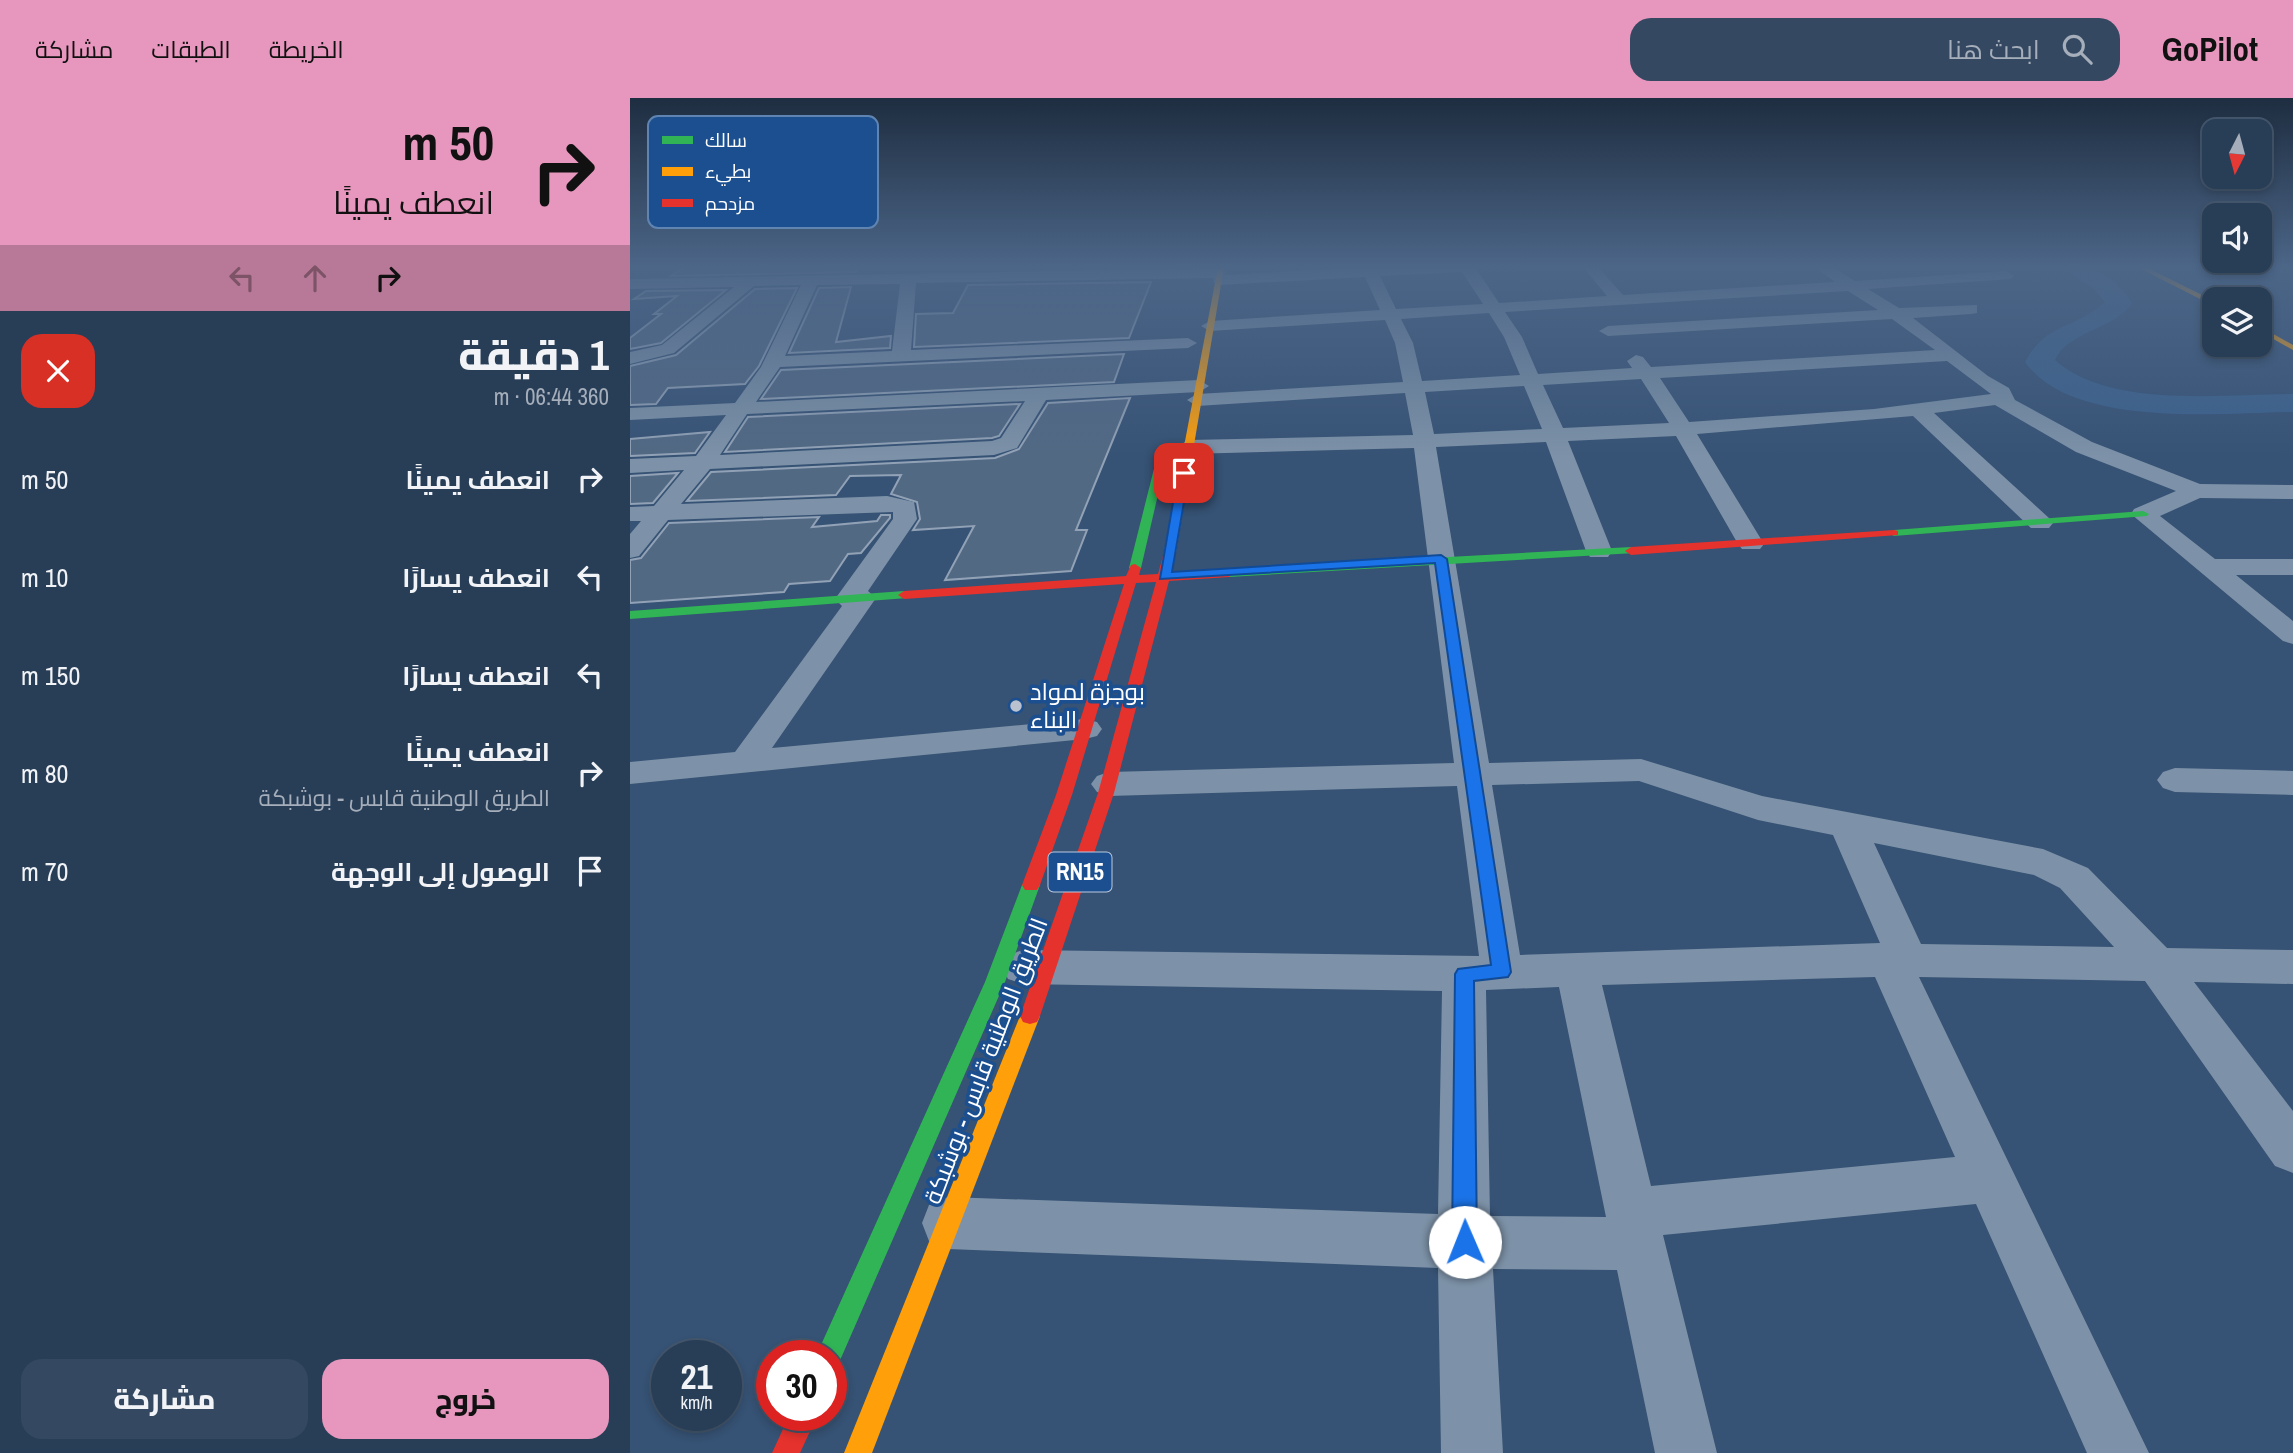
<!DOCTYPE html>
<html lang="ar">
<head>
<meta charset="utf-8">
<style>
	:root { --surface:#283e57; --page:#344961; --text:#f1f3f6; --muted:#a5aeba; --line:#44576d; --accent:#e797bd }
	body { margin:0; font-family:"Archivo Narrow",Cairo,sans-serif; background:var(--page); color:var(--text); direction:rtl; height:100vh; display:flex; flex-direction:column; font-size:26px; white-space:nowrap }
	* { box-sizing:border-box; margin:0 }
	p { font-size:23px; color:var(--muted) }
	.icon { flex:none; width:38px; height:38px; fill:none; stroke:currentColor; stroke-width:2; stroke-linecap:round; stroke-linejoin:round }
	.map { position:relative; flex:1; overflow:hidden; direction:ltr }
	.side { display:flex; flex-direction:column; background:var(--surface); width:630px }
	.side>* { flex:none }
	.banner { background:#e797bd; color:#111; overflow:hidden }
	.needle { width:46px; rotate:186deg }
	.controls { position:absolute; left:1572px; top:21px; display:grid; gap:14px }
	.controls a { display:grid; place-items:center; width:70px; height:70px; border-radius:14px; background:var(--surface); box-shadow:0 4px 10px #0003,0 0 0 2px var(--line); font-size:35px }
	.speed { position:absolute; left:21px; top:1242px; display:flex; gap:14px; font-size:35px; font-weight:700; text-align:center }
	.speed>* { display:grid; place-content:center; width:91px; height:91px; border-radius:50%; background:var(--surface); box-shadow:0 4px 10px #0003,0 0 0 2px var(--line); line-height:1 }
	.speed small { font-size:18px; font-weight:400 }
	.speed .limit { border:10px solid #d22; background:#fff; color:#111 }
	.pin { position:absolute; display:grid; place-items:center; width:60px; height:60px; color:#fff; margin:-30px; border-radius:14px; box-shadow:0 4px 10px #0006 }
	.me { position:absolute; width:77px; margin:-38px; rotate:359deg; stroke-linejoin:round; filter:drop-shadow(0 0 5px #0008) }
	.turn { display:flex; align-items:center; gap:24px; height:147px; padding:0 21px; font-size:32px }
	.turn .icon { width:91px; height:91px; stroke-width:2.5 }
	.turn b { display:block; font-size:49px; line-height:60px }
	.lanes { display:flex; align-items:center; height:66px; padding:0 21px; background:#0003; justify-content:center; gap:35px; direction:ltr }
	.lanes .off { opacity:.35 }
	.round { display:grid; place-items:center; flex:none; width:74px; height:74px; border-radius:21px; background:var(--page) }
	.overview { display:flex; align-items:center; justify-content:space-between; height:119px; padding:0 21px }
	h1 { font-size:42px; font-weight:800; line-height:52px }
	.primary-button { display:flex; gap:14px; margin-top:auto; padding:14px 21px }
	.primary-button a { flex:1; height:80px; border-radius:21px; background:var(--accent); color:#111; font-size:28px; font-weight:800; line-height:80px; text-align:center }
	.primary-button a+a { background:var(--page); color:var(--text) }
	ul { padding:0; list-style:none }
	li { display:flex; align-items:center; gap:21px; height:98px; padding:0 21px }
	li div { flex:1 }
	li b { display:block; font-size:26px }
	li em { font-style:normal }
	header { display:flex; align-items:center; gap:42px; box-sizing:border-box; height:98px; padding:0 35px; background:var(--accent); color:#111 }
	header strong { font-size:33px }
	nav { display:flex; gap:38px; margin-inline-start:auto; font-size:24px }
	.search { width:490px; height:63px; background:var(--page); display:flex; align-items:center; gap:18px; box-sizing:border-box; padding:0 24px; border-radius:21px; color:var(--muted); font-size:26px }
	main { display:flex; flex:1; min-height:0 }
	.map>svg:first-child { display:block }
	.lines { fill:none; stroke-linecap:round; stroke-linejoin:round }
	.river { fill:#3b618d; fill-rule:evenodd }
	.building { fill:#526984; stroke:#92a2b6; stroke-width:2 }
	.street { fill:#7d92a8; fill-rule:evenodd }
	.fast { fill:#30b455; fill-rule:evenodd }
	.slow { fill:#ff9f0a; fill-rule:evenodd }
	.jam { fill:#e5322d; fill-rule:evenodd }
	.route { fill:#1a73e8; stroke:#114b97; stroke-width:2 }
	.poi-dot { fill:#b9c2ce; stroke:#1b4f8f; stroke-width:2.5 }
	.labels { text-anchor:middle; stroke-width:7; stroke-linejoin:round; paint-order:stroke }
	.shield { fill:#1b4f8f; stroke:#bbcadd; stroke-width:2 }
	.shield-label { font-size:23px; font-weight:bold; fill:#fff }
	.poi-label { font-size:24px; fill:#fff; stroke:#1b4f8f; text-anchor:start }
	.street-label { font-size:24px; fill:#fff; stroke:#1b4f8f }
	.key { fill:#1b4f8f; stroke:#5f84b1; stroke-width:2 }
	.key-label { font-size:19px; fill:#fff }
</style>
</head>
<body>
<header>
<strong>GoPilot</strong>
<div class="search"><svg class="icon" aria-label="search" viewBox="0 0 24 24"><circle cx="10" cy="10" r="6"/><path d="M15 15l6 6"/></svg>ابحث هنا</div>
<nav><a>الخريطة</a><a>الطبقات</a><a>مشاركة</a></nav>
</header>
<main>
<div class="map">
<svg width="1663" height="1355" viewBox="0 0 1663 1355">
	<rect width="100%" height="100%" fill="#365274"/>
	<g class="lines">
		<path class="river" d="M1430,169C1466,169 1481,174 1502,205C1483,233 1439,232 1425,262C1479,311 1594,296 1663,296V314C1591,315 1442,331 1395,264C1416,224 1446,231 1475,204L1463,190Z"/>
	</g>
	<g class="building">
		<path d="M54,169H227L226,174L41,178Z"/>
		<path d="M521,184L499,240L284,249L286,216L323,215L338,187Z"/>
		<path d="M221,189L206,244L261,238L260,250L159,255L189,190Z"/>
		<path d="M167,190L129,268L115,286L38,290L26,306L0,307V268L46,257L125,191Z"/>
		<path d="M96,192L31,245L0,251V240L31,216H24L47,198L4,201L16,193Z"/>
		<path d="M494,256L484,284L131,301L151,272Z"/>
		<path d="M500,300L446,432H457L441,473L315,482L344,428L283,432L290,421L287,404L261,396L271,377L220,378L206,397L57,403L81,374L365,360L389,351L418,305Z"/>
		<path d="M390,306L369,338L362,340L95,354L118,319Z"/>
		<path d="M80,334L65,355L0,358V341Z"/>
		<path d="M48,375L23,405L0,406V378Z"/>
		<path d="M251,417H260V420L231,455L218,456L200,483L159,486L154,494L0,505V462L11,460L39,425L189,419L182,429L247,423Z"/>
	</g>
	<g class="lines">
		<g class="street">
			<path d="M731,169H845L869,205L977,198L953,169H968L993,197L1205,184L1185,169H1203L1225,183L1376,173L1384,178L1381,181L1238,191L1269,210L1347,207V215L1341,216L1283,220L1358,278L1379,290L1385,302L1462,344L1570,386L1663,387V401L1570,400L1530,418L1585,461H1663V477H1606L1663,523V546L1653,543L1501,416L1504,411L1546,393L1446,354L1365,307L1304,315L1419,420L1423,425L1419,430H1401L1283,318L1067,336L1134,446L1130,451H1112L1108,446L1046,338L938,343L982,453L978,459H960L956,453L916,344L806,349L859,665L1011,661L1132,698L1413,751L1458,770L1537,850L1663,852V886L1564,884L1663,1013V1075L1645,1068L1515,883L1289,879L1519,1355H1457L1346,1106L1033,1137L1087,1355H1025L987,1172L863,1171L873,1355H811L808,1170L318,1151L299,1143L292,1125L299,1107L318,1099L808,1116L812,893L393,886L378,881L372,869L378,857L393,852L849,858L827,688L479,698L467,694L461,686L467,678L479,674L824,665L784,350L558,356L547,349L558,342L783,337L775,295L567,308L557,302L567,296L773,284L765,245L755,222L580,233L571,228L580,223L750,212L735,179L589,187L584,185L583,180L286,185L281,252L558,240L567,245L558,250L150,269L126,304L569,282L579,288L569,294L416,302L387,350L364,357L80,371L51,406L257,398L284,404L287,421L238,493L246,500L142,650L455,621L467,624L472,631L467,638L455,641L0,686V664L105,654L212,508L205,501L263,421V414L38,422L9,458L0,460V436L11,423H0V409L24,408L54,372L0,375V361L66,358L96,317L0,322V310L105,305L131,269L171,187L124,188L44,255L0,266V254L32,247L104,189L0,191V181L590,170L595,172L596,177ZM832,174L853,206L766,211L750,178ZM270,186L262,253L155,258L187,187ZM1218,193L1248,212L978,228L969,233L978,238L1262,221L1305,252L1021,269L1013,259L1006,257L997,263L1002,270L908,276L892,239L875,214ZM859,215L874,239L890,277L792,283L783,245L771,221ZM1317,263L1361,296L1244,311L1059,324L1030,280ZM1011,281L1039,325L933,330L913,287ZM894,288L912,331L804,336L795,294ZM395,303L371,340L362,343L90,357L117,316ZM1009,683L1128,722L1203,737L1250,845L890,857L862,687ZM1244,745L1404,777L1430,790L1484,849L1291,846ZM1245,879L1325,1059L1021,1088L972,887ZM929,889L976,1119L860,1118L856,892Z"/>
			<path d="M1545,670L1663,673V697L1545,694L1533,690L1527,682L1533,674Z"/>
		</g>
		<g class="fast">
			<path d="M530,347L539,349L511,470L505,474L499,470Z"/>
			<path d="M1513,413L1519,416L1517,418L1264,438L1258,435L1264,432Z"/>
			<path d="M1001,449L1005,451V455L599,479L593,475L599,471Z"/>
			<path d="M274,493L280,497L278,500L0,521V513Z"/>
			<path d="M401,780L407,782L410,787L375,884L208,1267L201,1270V1258H186L355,884L392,787L395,782Z"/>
		</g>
		<g class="slow">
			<path d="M588,169H594L546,454L540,458L534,454Z"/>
			<path d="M1507,169H1516L1584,203V208Z"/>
			<path d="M1629,228L1663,247V252L1629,233Z"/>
			<path d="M400,910L407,912L410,918L242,1355H214L390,918L393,912Z"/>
		</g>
		<g class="jam">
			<path d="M1264,432L1268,433V437L1001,457L995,453L1001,449Z"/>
			<path d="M540,450L546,454L540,475L599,471L605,475L599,479L539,483L484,695L410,918L407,924L400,926L393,924L390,918L468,695L526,484L506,485L442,697L410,787L407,792H395L392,787L426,697L494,486L274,501L268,497L274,493L496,478L501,467L505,466L511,470L509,477L528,476L534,454Z"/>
			<path d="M159,1318H187L170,1355H142Z"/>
		</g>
	</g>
	<linearGradient id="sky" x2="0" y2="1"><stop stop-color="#1e2d40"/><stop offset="0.47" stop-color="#4c6688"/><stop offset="1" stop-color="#4c6688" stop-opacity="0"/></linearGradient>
	<rect width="1663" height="359" fill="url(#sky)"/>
	<path class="route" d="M554,372L559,375L542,474L811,457L817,461L881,874L878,879L844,883L847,1144L843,1153L835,1157L826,1153L822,1144L825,876L828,871L861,867L805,465L530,481L548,375Z"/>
	<circle class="poi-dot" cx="386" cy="608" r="7"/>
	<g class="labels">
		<rect class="shield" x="418.5" y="754.5" width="63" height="39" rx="5"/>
		<g class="shield-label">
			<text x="450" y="782">RN15</text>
		</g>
		<g class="poi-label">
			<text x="400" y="602">بوجزة لمواد<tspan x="400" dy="28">البناء</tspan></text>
		</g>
		<g class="street-label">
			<text transform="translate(356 963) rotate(-69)" y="8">الطريق الوطنية قابس - بوشبكة</text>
		</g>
	</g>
	<rect x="18" y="18" width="230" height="112" rx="10" class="key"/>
	<rect x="32" y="38" width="31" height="8" fill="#30b455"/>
	<rect x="32" y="69" width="31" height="9" fill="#ff9f0a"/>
	<rect x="32" y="101" width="31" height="8" fill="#e5322d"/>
	<g class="key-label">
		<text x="75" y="49">سالك</text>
		<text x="75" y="80">بطيء</text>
		<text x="75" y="112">مزدحم</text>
	</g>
</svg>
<div class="controls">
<a><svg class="needle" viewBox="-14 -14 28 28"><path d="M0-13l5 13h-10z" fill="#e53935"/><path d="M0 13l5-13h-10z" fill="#a5aeba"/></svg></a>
<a><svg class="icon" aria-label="sound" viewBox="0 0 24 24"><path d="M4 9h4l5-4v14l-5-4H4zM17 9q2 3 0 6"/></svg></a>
<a><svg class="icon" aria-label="layers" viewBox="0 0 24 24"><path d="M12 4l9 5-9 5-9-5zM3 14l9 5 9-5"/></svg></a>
</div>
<div class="speed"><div>21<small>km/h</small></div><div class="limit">30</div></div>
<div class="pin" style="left:554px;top:375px;background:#d93025"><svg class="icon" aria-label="arrive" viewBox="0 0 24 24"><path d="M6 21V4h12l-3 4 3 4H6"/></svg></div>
<svg class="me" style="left:835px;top:1144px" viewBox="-20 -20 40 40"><circle r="19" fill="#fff"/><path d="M0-13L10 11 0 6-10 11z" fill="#1a73e8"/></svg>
</div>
<section class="side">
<div class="banner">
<div class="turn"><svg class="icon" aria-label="right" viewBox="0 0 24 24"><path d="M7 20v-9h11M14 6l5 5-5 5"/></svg><div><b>50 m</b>انعطف يمينًا</div></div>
<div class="lanes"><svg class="icon off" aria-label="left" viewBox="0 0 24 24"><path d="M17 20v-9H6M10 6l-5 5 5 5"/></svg><svg class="icon off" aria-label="ahead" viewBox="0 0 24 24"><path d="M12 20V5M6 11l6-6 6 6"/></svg><svg class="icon" aria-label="right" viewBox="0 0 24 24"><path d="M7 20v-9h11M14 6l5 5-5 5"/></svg></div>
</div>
<div class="overview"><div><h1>1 دقيقة</h1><p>360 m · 06:44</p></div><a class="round" style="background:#d93025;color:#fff"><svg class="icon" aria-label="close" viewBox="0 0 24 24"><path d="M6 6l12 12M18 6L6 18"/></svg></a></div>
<ul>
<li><svg class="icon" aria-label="right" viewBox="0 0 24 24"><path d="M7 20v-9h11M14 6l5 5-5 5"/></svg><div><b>انعطف يمينًا</b></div><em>50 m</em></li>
<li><svg class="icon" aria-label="left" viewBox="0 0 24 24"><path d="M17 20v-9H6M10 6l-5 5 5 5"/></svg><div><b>انعطف يسارًا</b></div><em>10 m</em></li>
<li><svg class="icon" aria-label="left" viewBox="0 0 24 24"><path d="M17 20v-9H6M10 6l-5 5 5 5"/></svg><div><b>انعطف يسارًا</b></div><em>150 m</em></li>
<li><svg class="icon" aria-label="right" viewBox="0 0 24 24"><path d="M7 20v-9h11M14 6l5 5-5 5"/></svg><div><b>انعطف يمينًا</b><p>الطريق الوطنية قابس - بوشبكة</p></div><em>80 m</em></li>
<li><svg class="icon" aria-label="arrive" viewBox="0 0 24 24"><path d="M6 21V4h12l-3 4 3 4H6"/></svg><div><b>الوصول إلى الوجهة</b></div><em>70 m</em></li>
</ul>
<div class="primary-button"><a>خروج</a><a>مشاركة</a></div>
</section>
</main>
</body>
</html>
